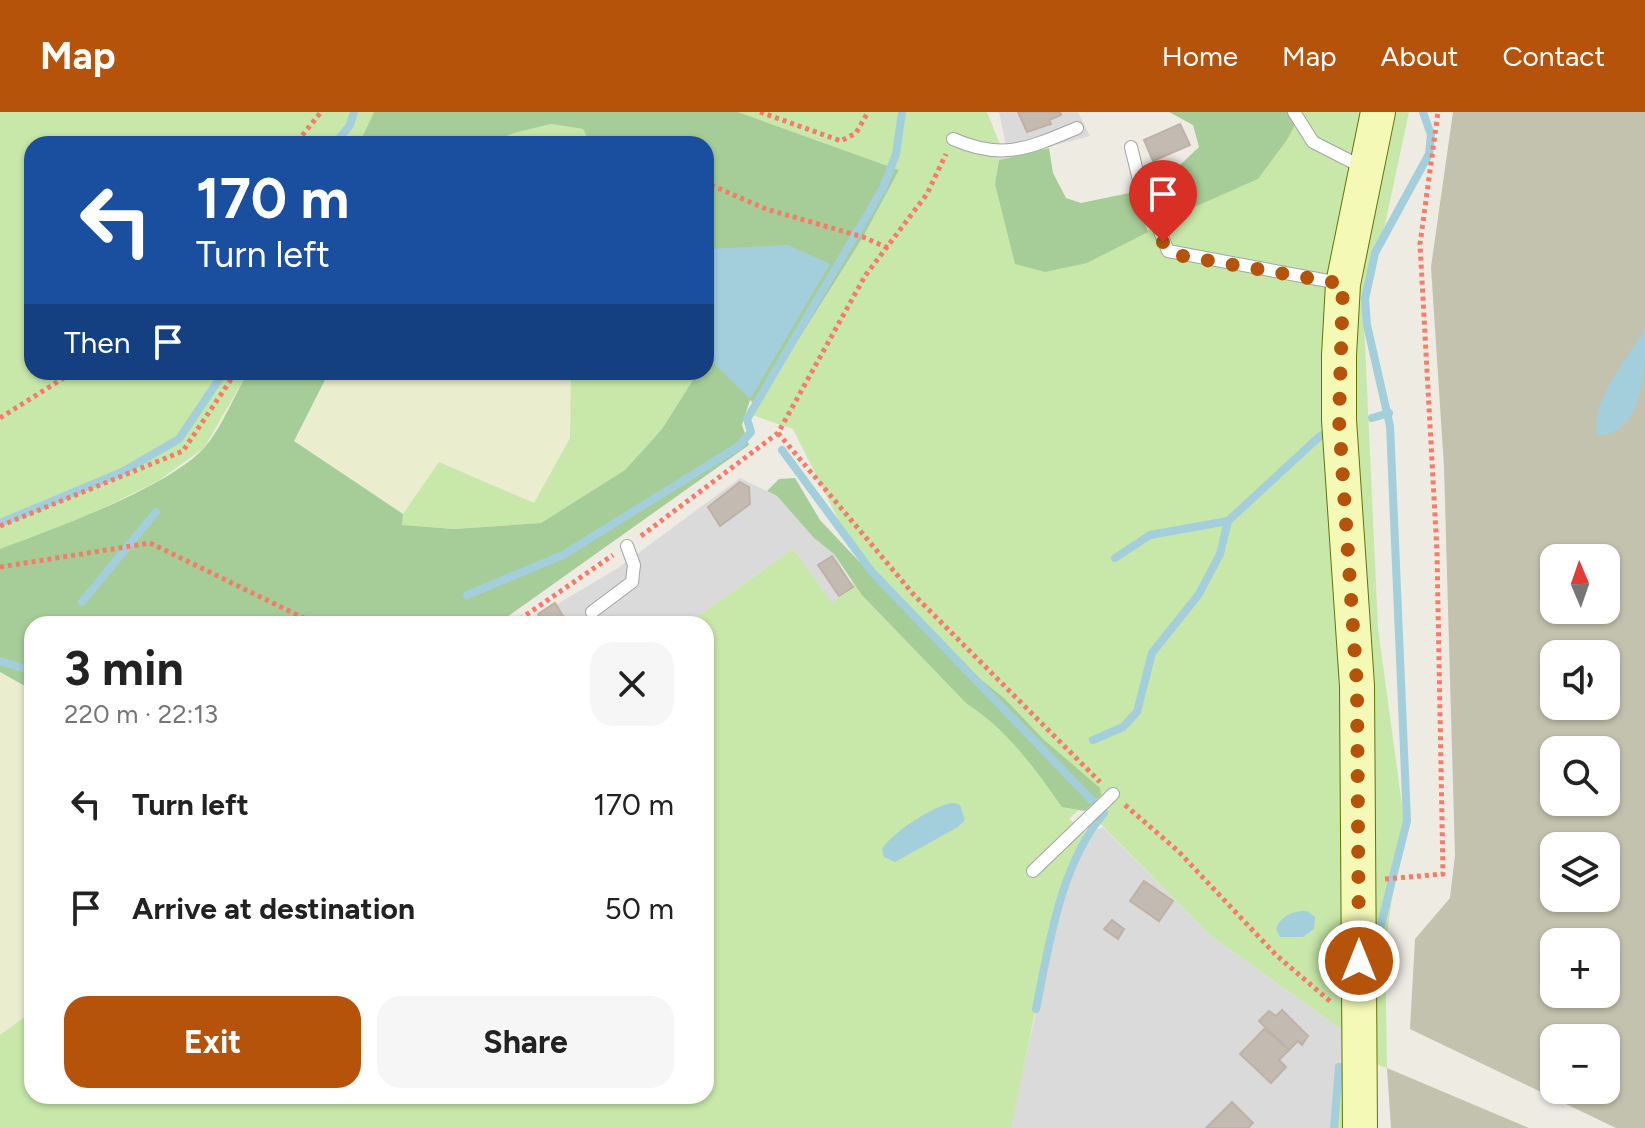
<!DOCTYPE html>
<html lang="en">
<head>
<meta charset="utf-8">
<style>
	:root { --surface:#fff; --page:#f6f6f6; --text:#222; --muted:#767676; --accent:#b45309 }
	body { margin:0; font-family:Figtree,sans-serif; background:var(--page); color:var(--text); height:100vh; display:flex; flex-direction:column; font-size:30px; white-space:nowrap }
	* { box-sizing:border-box; margin:0 }
	p { font-size:26px; color:var(--muted) }
	.icon { flex:none; width:44px; height:44px; fill:none; stroke:currentColor; stroke-width:2; stroke-linecap:round; stroke-linejoin:round }
	.map { position:relative; flex:1; overflow:hidden }
	.side { position:absolute; left:24px; top:504px; width:690px; height:488px; display:flex; flex-direction:column; background:var(--surface); border-radius:24px; box-shadow:0 2px 6px #0004 }
	.side>* { flex:none }
	.guide { position:absolute; left:24px; top:24px; width:690px; height:244px; border-radius:24px; box-shadow:0 2px 6px #0004; background:#1a4fa0; color:#fff; overflow:hidden }
	.needle { width:52px; rotate:358deg }
	.controls { position:absolute; left:1540px; top:432px; display:grid; gap:16px }
	.controls a { display:grid; place-items:center; width:80px; height:80px; border-radius:16px; background:var(--surface); box-shadow:0 2px 6px #0004; font-size:40px }
	.pin { position:absolute; display:grid; place-items:center; width:68px; height:68px; color:#fff; margin:-82px -34px; border-radius:50% 50% 50% 0; rotate:-45deg; box-shadow:0 0 8px #0007 }
	.pin .icon { rotate:45deg }
	.me { position:absolute; width:88px; margin:-44px; rotate:0deg; stroke-linejoin:round; filter:drop-shadow(0 0 6px #0008) }
	.turn { display:flex; align-items:center; gap:28px; height:168px; padding:0 40px; font-size:36px }
	.turn .icon { width:104px; height:104px; stroke-width:2.5 }
	.turn b { display:block; font-size:56px; line-height:68px }
	.then { display:flex; align-items:center; height:76px; padding:0 40px; background:#0003; gap:16px; font-size:30px }
	.round { display:grid; place-items:center; flex:none; width:84px; height:84px; border-radius:24px; background:var(--page) }
	.headline { display:flex; align-items:center; justify-content:space-between; height:136px; padding:0 40px }
	h1 { font-size:48px; font-weight:700; line-height:60px }
	.action { display:flex; gap:16px; margin-top:auto; padding:16px 40px }
	.action a { flex:1; height:92px; border-radius:24px; background:var(--accent); color:#fff; font-size:32px; font-weight:700; line-height:92px; text-align:center }
	.action a+a { background:var(--page); color:var(--text) }
	ul { padding:0; list-style:none }
	li { display:flex; align-items:center; gap:24px; height:104px; padding:0 40px }
	li div { flex:1 }
	li b { display:block; font-size:30px }
	li em { font-style:normal }
	header { display:flex; align-items:center; gap:48px; box-sizing:border-box; height:112px; padding:0 40px; background:var(--accent); color:#fff }
	header strong { font-size:38px }
	nav { display:flex; gap:44px; margin-inline-start:auto; font-size:28px }
	.map>svg:first-child { display:block }
	.residential { fill:#dbdada }
	.construction { fill:#c2c2ae; fill-rule:evenodd }
	.farmland { fill:#eaedce }
	.grass { fill:#c7e8a9 }
	.forest { fill:#a6cd98 }
	.water { fill:#a3cedc }
	.lines { fill:none; stroke-linecap:round; stroke-linejoin:round }
	.stream { stroke:#a3cedc; stroke-width:8 }
	.building { fill:#c3bab2; stroke:#c0b1a5; stroke-width:2 }
	.lane-casing { stroke:#a4a4a4; stroke-width:14 }
	.secondary-casing { stroke:#647206; stroke-width:36 }
	.path { stroke:#f87b6a; stroke-width:5; stroke-dasharray:4 4; stroke-linecap:butt }
	.lane { stroke:#fff; stroke-width:12 }
	.secondary { stroke:#f4f9b6; stroke-width:34 }
	.route { stroke:#b45309; stroke-width:14; stroke-dasharray:0 25.2 }
</style>
</head>
<body>
<header>
<strong>Map</strong>
<nav><a>Home</a><a>Map</a><a>About</a><a>Contact</a></nav>
</header>
<div class="map">
<svg width="1645" height="1016" viewBox="0 0 1645 1016">
	<rect width="100%" height="100%" fill="#eeebe3"/>
	<g class="residential">
		<path d="M999,0H1078L1090,24L999,48L1001,35L1006,33Z"/>
		<path d="M740,366L777,384L814,426L834,442L853,475L832,492L793,437L687,512H524L618,456Z"/>
		<path d="M1103,715L1210,823L1345,920L1330,1016H1010L1059,796L1086,722Z"/>
	</g>
	<g class="construction">
		<path d="M1453,0H1645V1016H1616L1410,917L1415,827L1450,786L1455,743L1444,355L1431,155ZM1554,446H1606V498H1554ZM1554,542H1606V594H1554ZM1554,638H1606V690H1554ZM1554,734H1606V786H1554ZM1554,830H1606V882H1554ZM1554,926H1606V978H1554Z"/>
		<path d="M1387,956L1529,1016H1391Z"/>
	</g>
	<g class="farmland">
		<path d="M329,260H571L570,325L534,391L439,350L403,402L294,329Z"/>
		<path d="M0,560L32,578V901L0,923Z"/>
	</g>
	<g class="grass">
		<path d="M0,0H374L359,32H32V260H248L204,336L158,369L65,415L0,439Z"/>
		<path d="M738,0H987L1001,35L995,72L1087,151L1172,105L1258,67L1287,28L1302,0H1373L1352,87L1353,1016H1331L1345,920L1210,823L1083,694L1069,707L1086,722L1047,842L1011,1016H0V923L32,900V984H706V512H687L793,437L832,491L853,475L852,469L861,482L867,465L793,317L752,303L863,125L899,58Z"/>
		<path d="M1396,0H1409L1364,211L1378,516L1404,708L1385,834L1387,956L1371,950L1351,279L1360,163Z"/>
		<path d="M551,12L583,17L590,32H488L514,21Z"/>
		<path d="M571,260H698L662,317L625,358L541,411L454,417L401,413L403,402L439,350L534,391L570,326Z"/>
	</g>
	<g class="forest">
		<path d="M374,0H738L899,58L863,125L757,294L750,288L742,313L749,333L497,512H32V578L0,560V437C51,418 170,375 205,335C222,315 234,284 248,260H329L294,329L403,402L402,413L454,417L541,411L625,358L662,317L698,260H706V126L714,101L706,93V32H590L583,17L551,12L514,21L488,32H359Z"/>
		<path d="M1169,0H1302L1287,28L1258,67L1172,105L1158,74L1199,35L1193,13Z"/>
		<path d="M1049,36L1053,61L1066,86L1081,91L1134,80L1148,120L1087,151L1045,160L1015,152L995,72L999,48Z"/>
		<path d="M795,366L820,408L937,532L1005,587L1043,627L1100,676L1101,683L1085,699L1062,695C1035,657 1008,618 967,592L861,482L834,442L814,426L777,384L767,379L779,367Z"/>
	</g>
	<g class="water">
		<path d="M788,133L830,152L750,287L706,243V137Z"/>
		<path d="M1645,215C1645,258 1645,320 1597,324C1591,284 1628,249 1645,215Z"/>
		<path d="M954,691L960,693L965,708L958,715L895,750L884,745L882,737C890,722 937,691 954,691Z"/>
		<path d="M1307,799L1315,805L1314,817L1303,825H1280L1276,817C1280,804 1294,798 1307,799Z"/>
	</g>
	<g class="lines">
		<g class="stream">
			<path d="M335,32L350,13L354,0"/>
			<path d="M1372,306L1389,301"/>
			<path d="M782,338L872,460L1104,701C1060,753 1049,833 1036,897"/>
			<path d="M0,411L122,360L179,327L224,260"/>
			<path d="M1115,446L1150,423L1228,409L1319,325L1331,318"/>
			<path d="M467,483L563,443L739,334L751,320L747,307L883,76L896,42L902,0"/>
			<path d="M82,490L156,400"/>
			<path d="M0,549L32,559"/>
			<path d="M1093,628L1123,615L1137,600L1152,541L1199,482L1220,442L1228,409"/>
			<path d="M1374,840L1407,709L1390,314L1367,213L1365,187L1375,141L1429,42L1431,23L1423,0"/>
			<path d="M1334,1016L1339,955"/>
		</g>
	</g>
	<g class="building">
		<path d="M1018,0H1060L1061,3L1049,8L1051,12L1027,20Z"/>
		<path d="M1180,12L1190,33L1153,49L1144,28Z"/>
		<path d="M740,370L749,375L750,392L720,414L708,395Z"/>
		<path d="M832,444L853,475L839,484L818,453Z"/>
		<path d="M555,491L568,512H544L538,502Z"/>
		<path d="M1144,769L1173,789L1159,809L1130,789Z"/>
		<path d="M1112,808L1124,817L1118,827L1104,817Z"/>
		<path d="M1282,898L1308,924L1302,933L1298,929L1289,938L1259,909L1269,899L1276,904Z"/>
		<path d="M1264,917L1289,938L1279,948L1286,955L1271,971L1240,942Z"/>
		<path d="M1232,990L1253,1011L1248,1016H1206Z"/>
	</g>
	<g class="lines">
		<g class="lane-casing">
			<g id="lane">
				<path d="M1294,0L1313,30L1364,56"/>
				<path d="M953,27C1003,49 1029,36 1077,16"/>
				<path d="M1131,35L1139,68L1168,139L1339,171"/>
				<path d="M592,500L632,470L634,453L627,434"/>
				<path d="M1033,759L1113,682"/>
			</g>
		</g>
		<g class="secondary-casing">
			<path id="secondary" d="M1360,1016L1357,574L1339,308V243L1343,172L1378,0"/>
		</g>
		<g class="path">
			<path d="M760,0L841,29L856,21L868,0"/>
			<path d="M289,32L301,25L321,0"/>
			<path d="M711,73L766,97L863,125L888,136"/>
			<path d="M0,306L73,260"/>
			<path d="M778,321L914,483L1100,670"/>
			<path d="M0,414L183,339L236,260"/>
			<path d="M641,424L778,321L865,164L927,82L946,42"/>
			<path d="M0,455L150,431L316,512"/>
			<path d="M513,512L613,443"/>
			<path d="M1125,693L1178,739L1276,843L1331,890"/>
			<path d="M1385,767L1443,762L1437,440L1420,132L1438,0"/>
		</g>
		<use href="#lane" class="lane"/>
		<use href="#secondary" class="secondary"/>
	</g>
	<g class="lines">
		<path class="route" d="M1163,130L1177,143L1343,172L1339,308L1357,574L1359,849"/>
	</g>
</svg>
<div class="controls">
<a><svg class="needle" viewBox="-14 -14 28 28"><path d="M0-13l5 13h-10z" fill="#e53935"/><path d="M0 13l5-13h-10z" fill="#767676"/></svg></a>
<a><svg class="icon" aria-label="sound" viewBox="0 0 24 24"><path d="M4 9h4l5-4v14l-5-4H4zM17 9q2 3 0 6"/></svg></a>
<a><svg class="icon" aria-label="search" viewBox="0 0 24 24"><circle cx="10" cy="10" r="6"/><path d="M15 15l6 6"/></svg></a>
<a><svg class="icon" aria-label="layers" viewBox="0 0 24 24"><path d="M12 4l9 5-9 5-9-5zM3 14l9 5 9-5"/></svg></a>
<a>+</a>
<a>−</a>
</div>
<div class="pin" style="left:1163px;top:130px;background:#d93025"><svg class="icon" aria-label="arrive" viewBox="0 0 24 24"><path d="M6 21V4h12l-3 4 3 4H6"/></svg></div>
<svg class="me" style="left:1359px;top:849px" viewBox="-20 -20 40 40"><circle r="17" fill="#b45309" stroke="#fff" stroke-width="3"/><path d="M0-11L8 9 0 5-8 9z" fill="#fff"/></svg>
<div class="guide">
<div class="turn"><svg class="icon" aria-label="left" viewBox="0 0 24 24"><path d="M17 20v-9H6M10 6l-5 5 5 5"/></svg><div><b>170 m</b>Turn left</div></div>
<div class="then">Then<svg class="icon" aria-label="arrive" viewBox="0 0 24 24"><path d="M6 21V4h12l-3 4 3 4H6"/></svg></div>
</div>
<section class="side">
<div class="headline"><div><h1>3 min</h1><p>220 m · 22:13</p></div><a class="round"><svg class="icon" aria-label="close" viewBox="0 0 24 24"><path d="M6 6l12 12M18 6L6 18"/></svg></a></div>
<ul>
<li><svg class="icon" aria-label="left" viewBox="0 0 24 24"><path d="M17 20v-9H6M10 6l-5 5 5 5"/></svg><div><b>Turn left</b></div><em>170 m</em></li>
<li><svg class="icon" aria-label="arrive" viewBox="0 0 24 24"><path d="M6 21V4h12l-3 4 3 4H6"/></svg><div><b>Arrive at destination</b></div><em>50 m</em></li>
</ul>
<div class="action"><a>Exit</a><a>Share</a></div>
</section>
</div>
</body>
</html>
